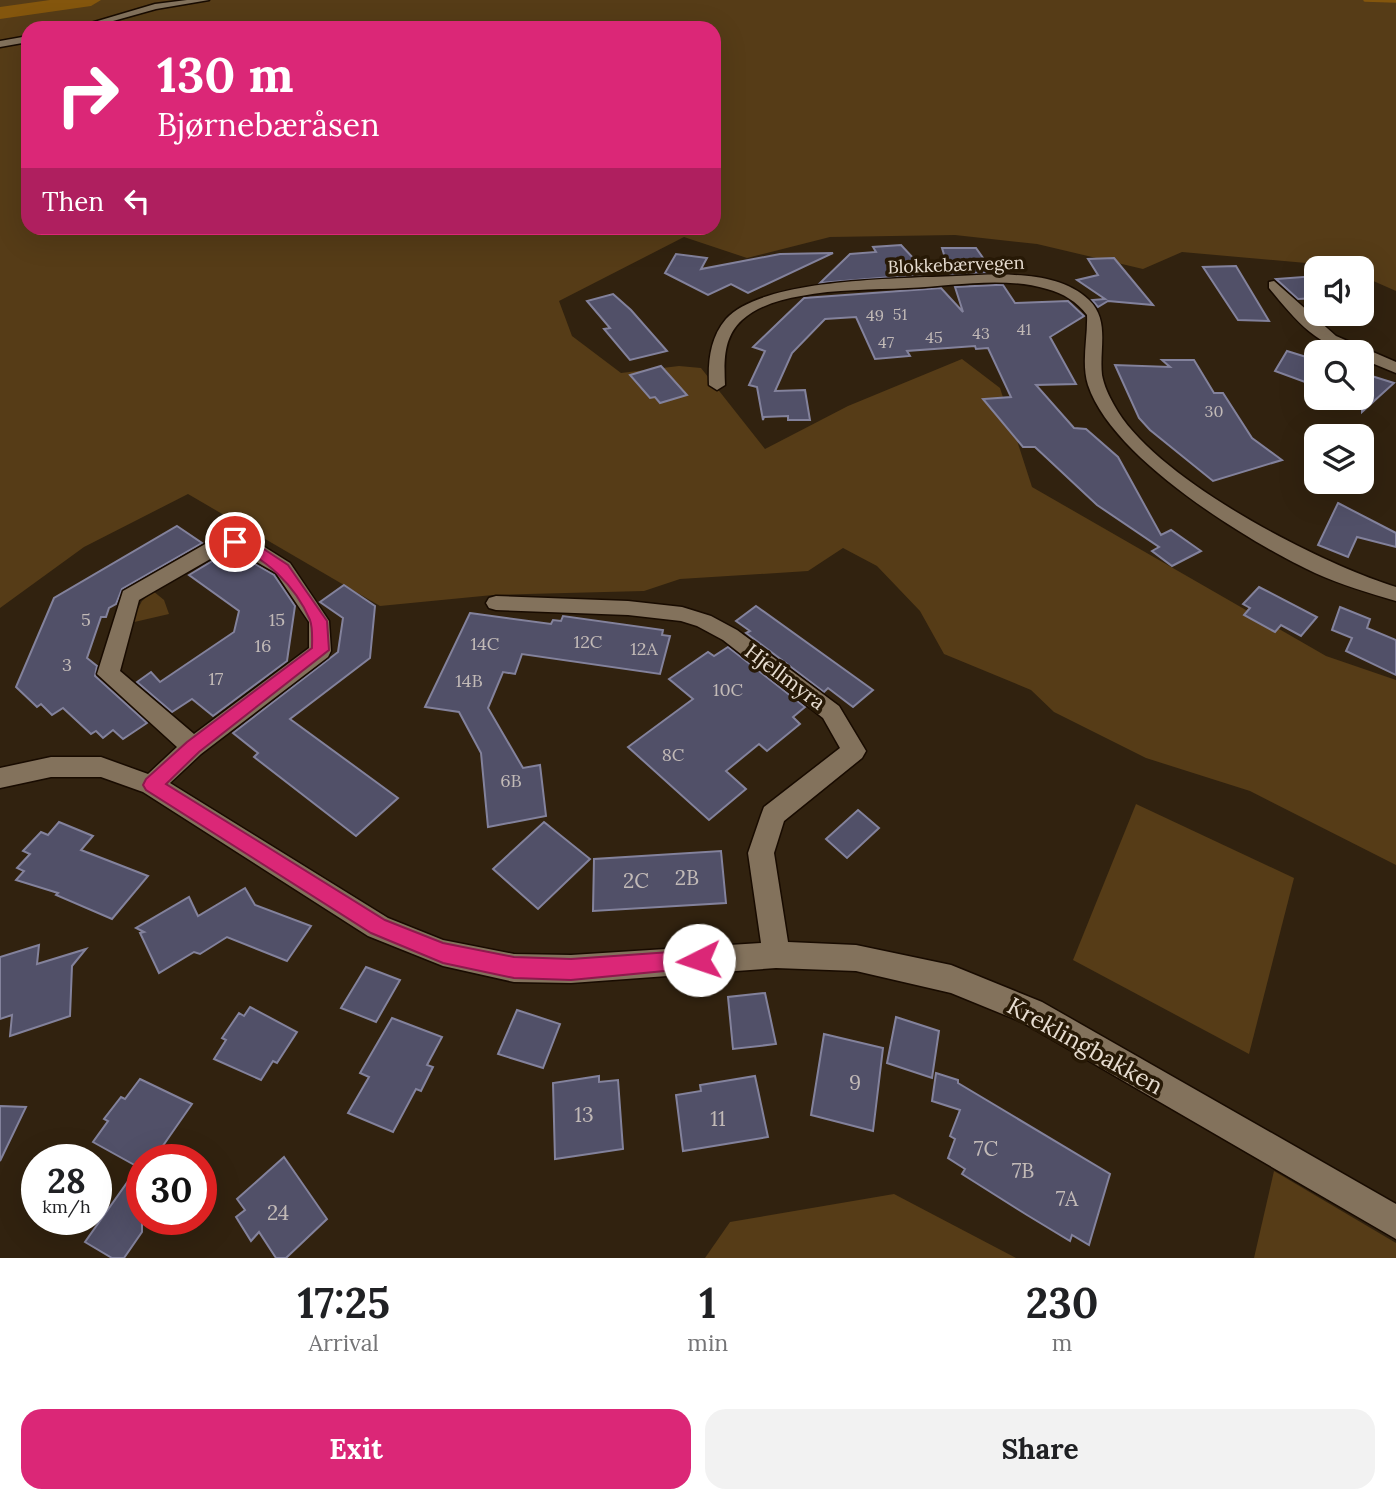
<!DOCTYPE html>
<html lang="en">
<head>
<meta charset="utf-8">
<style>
	:root { --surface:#fff; --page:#f2f2f2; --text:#202124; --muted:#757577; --accent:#db2777 }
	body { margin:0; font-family:Lora,serif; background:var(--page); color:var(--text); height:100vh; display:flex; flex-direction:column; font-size:26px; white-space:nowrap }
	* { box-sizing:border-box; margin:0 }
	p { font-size:23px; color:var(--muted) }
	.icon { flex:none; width:38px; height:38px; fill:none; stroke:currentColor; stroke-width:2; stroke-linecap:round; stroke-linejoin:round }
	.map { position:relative; height:1258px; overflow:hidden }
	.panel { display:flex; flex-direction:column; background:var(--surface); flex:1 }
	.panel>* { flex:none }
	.hud { position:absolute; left:21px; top:21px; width:700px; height:214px; border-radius:21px; box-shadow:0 7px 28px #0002; background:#db2777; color:#fff; overflow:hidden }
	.tools { position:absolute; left:1304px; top:256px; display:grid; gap:14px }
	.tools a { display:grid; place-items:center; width:70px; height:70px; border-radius:14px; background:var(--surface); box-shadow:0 7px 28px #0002; font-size:35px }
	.speed { position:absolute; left:21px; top:1144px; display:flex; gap:14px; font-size:35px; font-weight:700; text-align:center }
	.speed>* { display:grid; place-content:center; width:91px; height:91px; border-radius:50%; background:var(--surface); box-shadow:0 7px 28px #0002; line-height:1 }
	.speed small { font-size:18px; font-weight:400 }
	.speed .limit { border:10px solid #d22; background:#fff; color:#111 }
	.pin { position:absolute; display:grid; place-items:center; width:60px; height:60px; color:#fff; margin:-30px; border:4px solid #fff; border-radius:50%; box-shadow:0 2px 7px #0007 }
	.me { position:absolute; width:77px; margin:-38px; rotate:266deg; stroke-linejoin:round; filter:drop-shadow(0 0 5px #0008) }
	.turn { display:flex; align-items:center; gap:24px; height:147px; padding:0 21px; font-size:32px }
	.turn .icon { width:91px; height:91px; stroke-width:2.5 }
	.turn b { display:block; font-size:49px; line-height:60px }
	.then { display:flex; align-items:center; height:66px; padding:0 21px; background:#0003; gap:14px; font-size:26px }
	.eta { display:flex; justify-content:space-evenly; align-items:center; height:119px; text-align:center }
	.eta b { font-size:42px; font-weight:800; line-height:49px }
	.button { display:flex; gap:14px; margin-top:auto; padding:14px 21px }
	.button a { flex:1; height:80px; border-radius:21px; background:var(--accent); color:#fff; font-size:28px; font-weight:800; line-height:80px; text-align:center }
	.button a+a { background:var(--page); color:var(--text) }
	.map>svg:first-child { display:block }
	.green { fill:#563c17; fill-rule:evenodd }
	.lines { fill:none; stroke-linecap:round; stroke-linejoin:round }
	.stream { stroke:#84560d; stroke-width:3.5 }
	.river { fill:#84560d; fill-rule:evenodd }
	.building { fill:#515068; stroke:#83829c; stroke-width:2 }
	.street-casing { stroke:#180b00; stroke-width:3 }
	.street { fill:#83725c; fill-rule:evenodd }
	.route { fill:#db2777; stroke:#8e194d; stroke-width:2 }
	.labels { text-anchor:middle; stroke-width:7; stroke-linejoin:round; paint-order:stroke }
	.far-number-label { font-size:16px; fill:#c2bab7 }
	.far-street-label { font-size:18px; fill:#e7ddd1; stroke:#271906 }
	.number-label { font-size:18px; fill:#c2bab7 }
	.street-label { font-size:21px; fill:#e7ddd1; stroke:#271906 }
	.near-number-label { font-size:21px; fill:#c2bab7 }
	.near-street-label { font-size:24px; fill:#e7ddd1; stroke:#271906 }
</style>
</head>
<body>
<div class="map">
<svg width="1396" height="1258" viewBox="0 0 1396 1258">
	<rect width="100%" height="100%" fill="#31220f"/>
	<g class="green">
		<path d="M0,0H1396V291L1362,276V268L1182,252L1143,269L1037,244L955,235L830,237L747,258L684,237L559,301L572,336L621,373L679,366L701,368L765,449L848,406L962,359L1000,388L1032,487L1326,656L1396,680V865L1250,791L1146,758L1054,712L1031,690L944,654L920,611L877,566L843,548L808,571L680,579L644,591L493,595L380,606L188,494L84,547L0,608ZM28,28H714V228H28Z"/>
		<path d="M153,591L164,600L169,614L130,623L142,601Z"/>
		<path d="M1136,804L1294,878L1249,1054L1073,960Z"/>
		<path d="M1274,1171L1396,1243V1258H1254Z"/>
		<path d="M894,1194L1016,1258H705L730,1222Z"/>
	</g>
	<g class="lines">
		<path class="stream" d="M1365,0L1396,1"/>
		<path class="river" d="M50,0H101L91,6L0,19V7Z"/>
	</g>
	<g class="building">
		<path d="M901,245L928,274L820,283L850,254L876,252L873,247Z"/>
		<path d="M942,248H976L993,272L950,274Z"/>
		<path d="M833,253L748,293L731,284L708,295L665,273L676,254L707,258L701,269L780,254Z"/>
		<path d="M1114,258L1153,305L1108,301L1098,307L1092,300L1105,299L1077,280L1098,275L1088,259Z"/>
		<path d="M1236,266L1269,321L1238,320L1203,267Z"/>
		<path d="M1316,276V298L1298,299L1276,279Z"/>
		<path d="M996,285H1003L1015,303L1068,301L1084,316L1050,337L1076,384L1036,385L1074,428L1086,429L1118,457L1161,535L1171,530L1201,551L1172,566L1152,551L1159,547L1097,505L1035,447H1023L983,399L1011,397L988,348L976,349L975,346L907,351L910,356L875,359L856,317L825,319L792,353L775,391L805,390L810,420H788V416L764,417L763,420L757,387L749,385L765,351L753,347L804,298L941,288L963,312L955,287Z"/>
		<path d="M613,294L631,310L667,351L630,360L604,329L610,328L587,301Z"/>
		<path d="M1287,351L1316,360V386L1275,371Z"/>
		<path d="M1162,360H1194L1214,393H1223L1252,438L1282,460L1213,481L1150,430L1139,418L1115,365L1170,367Z"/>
		<path d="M661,366L687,395L660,403L655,397L650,398L630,375Z"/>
		<path d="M1362,373L1394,383L1362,412Z"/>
		<path d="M1338,503L1396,533V547L1357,537L1348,557L1318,545Z"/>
		<path d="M177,526L202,543L122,589L116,604L109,608L106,617H101L87,658L97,666L95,676L147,723L123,739L113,730L103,738L96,731L91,734L63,708L52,715L41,704L37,707L16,687L54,598Z"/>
		<path d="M236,553L274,575L295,606L287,661L213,716L192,699L172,712L137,682L151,672L160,682L234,632L239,611L189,575L224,554L230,557Z"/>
		<path d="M344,585L375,606L370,658L290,719L398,798L356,836L254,757L258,753L233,733L338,652L343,618L320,602Z"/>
		<path d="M1259,587L1317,617L1301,636L1281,625L1275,632L1244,615L1250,608L1243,604Z"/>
		<path d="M756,606L873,690L853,707L828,688L824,692L746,633L750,631L736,621Z"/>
		<path d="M1340,607L1370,619L1367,628L1396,640V675L1346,651L1352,638L1332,630Z"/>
		<path d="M470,613L551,624L553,620L561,621L563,616L663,630L662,635L670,636L660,674L522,654L515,674L503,672L488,708L523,768L540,765L546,816L488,827L481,753L459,712L425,707Z"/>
		<path d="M728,647L805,707L793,717L800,724L767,751L759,744L726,771L746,789L709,820L628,747L693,699L669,679L708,652L714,656Z"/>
		<path d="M858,810L879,828L847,858L826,839Z"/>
		<path d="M59,822L93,836L81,850L148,876L112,919L56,895L58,893L16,880L24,871L17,868L30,854L23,851L41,832L48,835Z"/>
		<path d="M544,822L590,859L538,909L493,869Z"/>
		<path d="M721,851L726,903L593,911L594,859Z"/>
		<path d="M245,888L255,905L311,926L287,961L227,937L200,954L194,952L159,973L140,933L144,932L136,928L189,897L198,916Z"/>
		<path d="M39,945L37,964L86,949L72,966L70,1016L10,1036L12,1015L0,1019V957Z"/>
		<path d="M366,967L400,980L376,1022L341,1008Z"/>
		<path d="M765,993L776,1044L733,1049L728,997Z"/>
		<path d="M250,1007L297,1032L277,1063L273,1061L261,1080L214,1059L226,1040L222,1038L239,1013L244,1016Z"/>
		<path d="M517,1010L560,1024L543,1068L498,1054Z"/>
		<path d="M896,1017L939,1031L932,1078L887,1063Z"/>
		<path d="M392,1018L442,1037L427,1065L433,1067L421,1091L416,1089L393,1132L348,1113L369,1077L360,1073Z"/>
		<path d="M824,1034L883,1048L873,1131L811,1115Z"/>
		<path d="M936,1073L958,1080V1083L1110,1174L1089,1245L1072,1235L1070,1241L1027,1215L962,1174L965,1169L948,1158L955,1139L950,1136L960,1110L932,1101Z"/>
		<path d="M599,1076V1082L618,1080L623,1149L555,1159L553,1083Z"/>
		<path d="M755,1076L768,1137L683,1151L676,1095L701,1091L700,1085Z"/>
		<path d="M140,1079L192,1104L153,1160H142V1232L124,1258H112L85,1242L138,1167L93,1142L108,1121L104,1119L121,1097L125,1099Z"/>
		<path d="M0,1106L26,1107L0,1161Z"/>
		<path d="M284,1157L327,1219L286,1258H276L259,1232L251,1241L236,1217L245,1210L237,1199Z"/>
	</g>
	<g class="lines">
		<g class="street-casing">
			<g id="street">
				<path d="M187,0H209L156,9L88,28H74L155,4Z"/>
				<path d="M28,36V42L0,47V41Z"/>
				<path d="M977,275C1014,274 1061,273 1089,300C1110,320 1099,349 1102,375C1104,386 1109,396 1114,405C1153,478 1318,563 1396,587V601C1369,593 1341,585 1315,573C1247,541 1112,458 1088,385C1081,363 1088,337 1087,315C1077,302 1063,293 1047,289C1003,276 953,286 908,288C872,290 836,289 801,296C781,299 758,306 742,320C723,337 724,362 725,385L717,390L709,385C708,361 710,338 726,319C766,275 918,279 977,275Z"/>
				<path d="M1274,281L1336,336L1396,362V373L1362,359V352C1320,352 1294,318 1269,288V282Z"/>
				<path d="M235,536L255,541L290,563L329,621L331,651L328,657L201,754L170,783L388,918L443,940L514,954L571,955L761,943L748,853L761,815L764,807L840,748L823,718L723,640L697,626L681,621L628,615L496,610L489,608L486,603L489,598L496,596L628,601L682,607L711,616L737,630L839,706L866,751L862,758L784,821L774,853L788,942L856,945L951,965L1042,1002L1396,1204V1239L1022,1022L951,993L856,971L776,968L571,983L514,982L443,966L368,936L143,792L101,777H51L0,788V768L51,757H101L148,774L177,747L97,674L123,591L214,539ZM234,549L276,573L309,622V648L194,734L120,671L139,600L226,550Z"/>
			</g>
		</g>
		<use href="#street" class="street"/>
	</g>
	<path class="route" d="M235,537L253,542L288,565L327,621L329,650L199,752L166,784L385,920L443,943L514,957L571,959L699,950L706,953L709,960L706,967L571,980L514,978L443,963L371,933L146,790L143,785L146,779L187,742L312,648C312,640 313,628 310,620C296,587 265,555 230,546V539Z"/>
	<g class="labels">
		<g class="far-number-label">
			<text x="900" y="320">51</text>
			<text x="875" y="321">49</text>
			<text x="1024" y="335">41</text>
			<text x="981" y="339">43</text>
			<text x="934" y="343">45</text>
			<text x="886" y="348">47</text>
			<text x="1214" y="417">30</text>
		</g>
		<g class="far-street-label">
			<text transform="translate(956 265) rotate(-2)" y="6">Blokkebærvegen</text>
		</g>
		<g class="number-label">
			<text x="86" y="626">5</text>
			<text x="277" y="626">15</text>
			<text x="588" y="648">12C</text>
			<text x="485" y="650">14C</text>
			<text x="263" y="652">16</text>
			<text x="644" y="655">12A</text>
			<text x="67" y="671">3</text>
			<text x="216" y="685">17</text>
			<text x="469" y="687">14B</text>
			<text x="728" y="696">10C</text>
			<text x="673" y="761">8C</text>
			<text x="511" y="787">6B</text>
		</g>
		<g class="street-label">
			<text transform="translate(785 677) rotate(37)" y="7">Hjellmyra</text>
		</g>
		<g class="near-number-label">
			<text x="687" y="885">2B</text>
			<text x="636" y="888">2C</text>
			<text x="855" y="1090">9</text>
			<text x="584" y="1122">13</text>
			<text x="718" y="1126">11</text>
			<text x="986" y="1156">7C</text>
			<text x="1023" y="1178">7B</text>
			<text x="1067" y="1206">7A</text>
			<text x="278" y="1220">24</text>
		</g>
		<g class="near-street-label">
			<text transform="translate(1085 1046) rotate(29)" y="8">Kreklingbakken</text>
		</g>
	</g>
</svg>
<div class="tools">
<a><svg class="icon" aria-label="sound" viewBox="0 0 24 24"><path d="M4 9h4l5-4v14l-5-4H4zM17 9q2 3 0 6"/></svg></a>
<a><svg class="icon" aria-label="search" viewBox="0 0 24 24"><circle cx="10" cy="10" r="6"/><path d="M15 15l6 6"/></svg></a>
<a><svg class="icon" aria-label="layers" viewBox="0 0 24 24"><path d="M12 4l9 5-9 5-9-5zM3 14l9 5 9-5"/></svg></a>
</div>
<div class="speed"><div>28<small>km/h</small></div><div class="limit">30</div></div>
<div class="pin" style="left:235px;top:542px;background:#d93025"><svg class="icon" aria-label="arrive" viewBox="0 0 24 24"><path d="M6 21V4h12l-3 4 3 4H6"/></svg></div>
<svg class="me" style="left:699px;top:960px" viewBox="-20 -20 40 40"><circle r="19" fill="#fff"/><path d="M0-13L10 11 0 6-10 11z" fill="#db2777"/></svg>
<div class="hud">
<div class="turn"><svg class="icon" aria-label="right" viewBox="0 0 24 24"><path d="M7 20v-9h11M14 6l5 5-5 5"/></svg><div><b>130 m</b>Bjørnebæråsen</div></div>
<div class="then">Then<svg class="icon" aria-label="left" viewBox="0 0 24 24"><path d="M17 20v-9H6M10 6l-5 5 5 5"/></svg></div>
</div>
</div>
<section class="panel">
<div class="eta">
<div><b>17:25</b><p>Arrival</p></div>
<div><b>1</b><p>min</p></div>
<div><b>230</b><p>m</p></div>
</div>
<div class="button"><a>Exit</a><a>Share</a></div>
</section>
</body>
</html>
